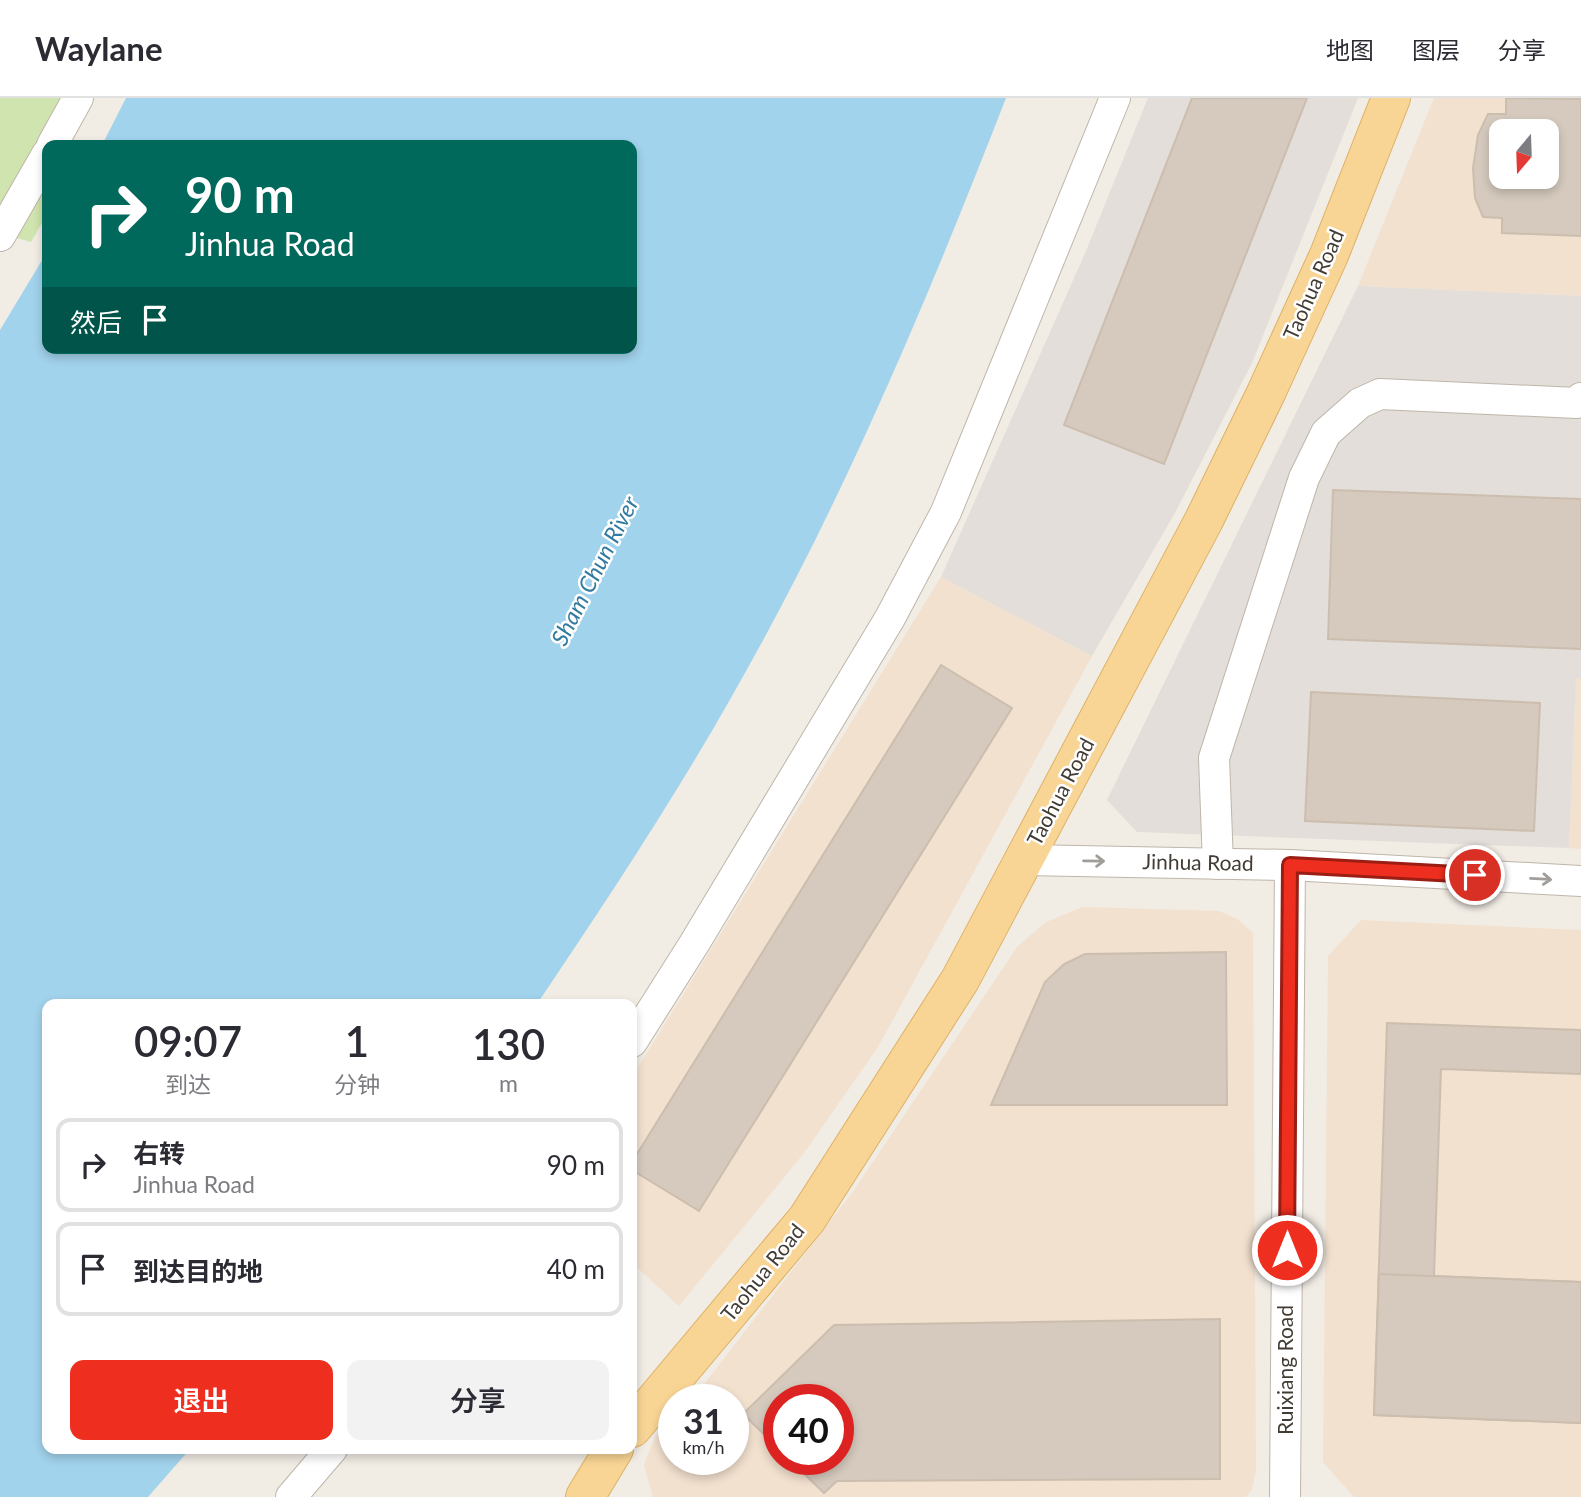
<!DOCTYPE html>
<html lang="zh">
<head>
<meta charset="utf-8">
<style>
	:root { --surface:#fff; --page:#f2f2f3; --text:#2b2b33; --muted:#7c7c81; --line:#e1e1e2; --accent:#ee2e1e }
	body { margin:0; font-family:Lato,"Noto Sans SC",sans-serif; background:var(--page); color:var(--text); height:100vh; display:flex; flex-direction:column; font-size:26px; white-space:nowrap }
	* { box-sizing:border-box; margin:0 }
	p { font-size:23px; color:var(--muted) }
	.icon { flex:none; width:38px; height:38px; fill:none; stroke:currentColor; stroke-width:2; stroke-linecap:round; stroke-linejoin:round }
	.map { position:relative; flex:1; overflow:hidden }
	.panel { position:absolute; left:42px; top:901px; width:595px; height:455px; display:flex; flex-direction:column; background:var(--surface); border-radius:14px; box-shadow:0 4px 10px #0003 }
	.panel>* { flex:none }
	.guide { position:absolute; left:42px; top:42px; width:595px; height:214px; border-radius:14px; box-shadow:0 4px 10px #0003; background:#00695c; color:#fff; overflow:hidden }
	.needle { width:46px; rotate:199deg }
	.tools { position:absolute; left:1489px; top:21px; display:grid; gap:14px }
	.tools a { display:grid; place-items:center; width:70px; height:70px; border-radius:14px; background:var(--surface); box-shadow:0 4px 10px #0003; font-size:35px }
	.speed { position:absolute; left:658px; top:1286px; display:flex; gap:14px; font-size:35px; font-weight:700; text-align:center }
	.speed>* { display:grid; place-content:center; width:91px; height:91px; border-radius:50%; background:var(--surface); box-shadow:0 4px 10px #0003; line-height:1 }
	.speed small { font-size:18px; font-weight:400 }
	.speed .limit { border:10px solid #d22; background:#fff; color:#111 }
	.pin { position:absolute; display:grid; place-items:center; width:60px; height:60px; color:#fff; margin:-30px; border:4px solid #fff; border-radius:50%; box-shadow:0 2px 7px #0007 }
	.me { position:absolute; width:77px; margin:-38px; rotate:0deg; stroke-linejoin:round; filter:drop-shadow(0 0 5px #0008) }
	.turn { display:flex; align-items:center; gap:24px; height:147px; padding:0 28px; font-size:32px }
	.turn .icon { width:91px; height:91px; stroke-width:2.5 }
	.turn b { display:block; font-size:49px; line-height:60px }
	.then { display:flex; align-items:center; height:66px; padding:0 28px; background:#0003; gap:14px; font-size:26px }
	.eta { display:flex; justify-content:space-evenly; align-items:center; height:119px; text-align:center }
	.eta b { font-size:42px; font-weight:600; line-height:49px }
	.action { display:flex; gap:14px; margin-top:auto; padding:14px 28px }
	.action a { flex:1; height:80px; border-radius:14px; background:var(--accent); color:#fff; font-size:28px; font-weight:600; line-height:80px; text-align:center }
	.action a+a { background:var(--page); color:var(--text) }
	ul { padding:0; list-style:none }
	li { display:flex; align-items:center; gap:21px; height:94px; margin:0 14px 10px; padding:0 14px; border:4px solid var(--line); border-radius:14px }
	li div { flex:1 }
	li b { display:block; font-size:26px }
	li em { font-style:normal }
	header { display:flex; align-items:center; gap:42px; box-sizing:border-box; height:98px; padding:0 35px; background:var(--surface); border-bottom:2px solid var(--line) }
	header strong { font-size:33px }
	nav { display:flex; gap:38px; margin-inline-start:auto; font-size:24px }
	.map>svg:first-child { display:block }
	.commercial { fill:#f3e1cf; fill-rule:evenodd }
	.industrial { fill:#e3ded9 }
	.green { fill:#cfe4ae }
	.water { fill:#a2d3ec }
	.building { fill:#d5cabd; stroke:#ccbeae; stroke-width:2; fill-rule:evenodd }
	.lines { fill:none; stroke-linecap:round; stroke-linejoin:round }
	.minor-casing { stroke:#bfb6aa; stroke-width:32 }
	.major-casing { stroke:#ddb166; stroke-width:40 }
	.minor { stroke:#fff; stroke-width:30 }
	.major { stroke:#f9d595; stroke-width:38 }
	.oneway { stroke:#a19e9a }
	.route-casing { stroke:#9b1e14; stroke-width:18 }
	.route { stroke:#ee2e1e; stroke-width:12 }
	.labels { text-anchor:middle; stroke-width:5; stroke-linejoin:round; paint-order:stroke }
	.street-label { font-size:21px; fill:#433c34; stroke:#fff }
	.water-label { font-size:23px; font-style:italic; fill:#327aa0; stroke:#fff }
</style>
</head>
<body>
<header>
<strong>Waylane</strong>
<nav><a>地图</a><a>图层</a><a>分享</a></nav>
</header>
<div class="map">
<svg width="1581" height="1399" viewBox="0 0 1581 1399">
	<rect width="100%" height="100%" fill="#f1ece4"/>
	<g class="commercial">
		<path d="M1434,0H1581V198L1358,188ZM1502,33H1547V79H1502Z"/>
		<path d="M941,479L1092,558L878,949L804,1055L679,1208L632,1165V979Z"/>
		<path d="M1576,580H1581V751L1569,750Z"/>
		<path d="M1083,809L1219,813L1237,821L1253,835L1256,1373L1252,1391L1246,1399H653L644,1367L655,1339L674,1320V1362H733V1302H692L852,1095L1018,848L1046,824ZM779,1302H838V1362H779Z"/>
		<path d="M1361,822L1581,832V1399H1354L1323,1364L1328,858Z"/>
	</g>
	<g class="industrial">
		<path d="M1148,0H1358L1252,265L1176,413L1092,558L941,479L1086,153Z"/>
		<path d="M1358,188L1581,198V580H1576L1569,750L1137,734L1107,702Z"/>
	</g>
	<path class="green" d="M0,0H78L47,47V116L31,144L0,135Z"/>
	<path class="water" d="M126,0H1006C927,203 841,408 732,598C672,704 605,805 537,906H47V1351H190L148,1399H0V232L47,154V250H632V47H102Z"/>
	<g class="building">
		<path d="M1192,0H1307L1164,366L1064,327Z"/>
		<path d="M1506,0L1581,1V138L1502,135V120L1483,119L1475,100L1473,70L1478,37L1488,16H1506ZM1502,33H1547V79H1502Z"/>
		<path d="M1333,392L1581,401V551L1328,541Z"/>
		<path d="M941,567L1012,610L699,1113L632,1072V1064Z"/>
		<path d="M1311,594L1540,605L1534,733L1305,723Z"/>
		<path d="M1226,854L1227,1007H991L1045,884L1064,866L1085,856Z"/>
		<path d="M1387,925L1581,932V976L1441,971L1434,1178L1581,1184V1325L1374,1317Z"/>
		<path d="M1379,1176L1581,1184V1325L1374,1317Z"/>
		<path d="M1220,1221V1381L837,1383L824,1395L790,1362H838V1302H779V1351L743,1316L834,1227Z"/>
	</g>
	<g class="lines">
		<g class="minor-casing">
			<g id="minor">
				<path d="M52,47L78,0"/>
				<path d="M0,138L47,56"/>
				<path d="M1025,762L1290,767L1581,783"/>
				<path d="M1218,766L1214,660L1304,380L1326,335L1360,305L1380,296L1577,305L1581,300"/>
				<path d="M632,944L694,846L890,520L946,414L1115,0"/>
				<path d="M291,1399L332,1351"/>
				<path d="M1285,1399L1290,767"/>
			</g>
		</g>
		<g class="major-casing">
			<g id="major">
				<path d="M632,1330L807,1121L960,882L1204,422L1266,295L1329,157L1391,0"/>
				<path d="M585,1399L614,1351"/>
			</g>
		</g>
		<use href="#minor" class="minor"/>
		<use href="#major" class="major"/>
	</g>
	<defs><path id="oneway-shaft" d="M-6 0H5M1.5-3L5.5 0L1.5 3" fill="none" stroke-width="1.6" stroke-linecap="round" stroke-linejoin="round" transform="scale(1.75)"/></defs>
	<g class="oneway">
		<use href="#oneway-shaft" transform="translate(1094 763) rotate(1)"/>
		<use href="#oneway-shaft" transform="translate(1541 781) rotate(3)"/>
	</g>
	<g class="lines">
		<g class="route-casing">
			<path id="route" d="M1287,1152L1290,767L1475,777"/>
		</g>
		<use href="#route" class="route"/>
	</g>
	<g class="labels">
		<g class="street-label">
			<text transform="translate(1314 187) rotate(-66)" y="7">Taohua Road</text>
			<text transform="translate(1061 694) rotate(-62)" y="7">Taohua Road</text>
			<text transform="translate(1198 765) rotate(1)" y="7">Jinhua Road</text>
			<text transform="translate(763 1175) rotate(-51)" y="7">Taohua Road</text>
			<text transform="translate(1286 1272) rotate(-90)" y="7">Ruixiang Road</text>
		</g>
		<g class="water-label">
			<text transform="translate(595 473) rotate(-63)" y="8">Sham Chun River</text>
		</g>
	</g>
</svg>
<div class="tools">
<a><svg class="needle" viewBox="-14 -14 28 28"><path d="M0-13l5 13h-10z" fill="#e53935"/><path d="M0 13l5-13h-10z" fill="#7c7c81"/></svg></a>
</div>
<div class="speed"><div>31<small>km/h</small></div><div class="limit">40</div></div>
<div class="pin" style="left:1475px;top:777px;background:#d93025"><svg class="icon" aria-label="arrive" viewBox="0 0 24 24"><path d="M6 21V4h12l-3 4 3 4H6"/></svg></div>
<svg class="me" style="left:1287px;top:1152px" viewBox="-20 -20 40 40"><circle r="17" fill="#ee2e1e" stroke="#fff" stroke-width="3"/><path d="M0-11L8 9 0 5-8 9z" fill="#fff"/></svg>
<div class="guide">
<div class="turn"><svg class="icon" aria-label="right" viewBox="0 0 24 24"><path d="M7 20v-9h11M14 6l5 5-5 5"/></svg><div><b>90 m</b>Jinhua Road</div></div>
<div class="then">然后<svg class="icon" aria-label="arrive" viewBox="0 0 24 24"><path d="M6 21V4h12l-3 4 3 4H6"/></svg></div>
</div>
<section class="panel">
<div class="eta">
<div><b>09:07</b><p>到达</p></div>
<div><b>1</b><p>分钟</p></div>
<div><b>130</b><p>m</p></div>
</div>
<ul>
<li><svg class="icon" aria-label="right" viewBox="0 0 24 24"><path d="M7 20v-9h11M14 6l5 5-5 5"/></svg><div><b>右转</b><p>Jinhua Road</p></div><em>90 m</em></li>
<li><svg class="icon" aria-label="arrive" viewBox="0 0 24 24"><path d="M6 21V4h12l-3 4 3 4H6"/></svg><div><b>到达目的地</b></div><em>40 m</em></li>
</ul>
<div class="action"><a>退出</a><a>分享</a></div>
</section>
</div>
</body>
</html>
